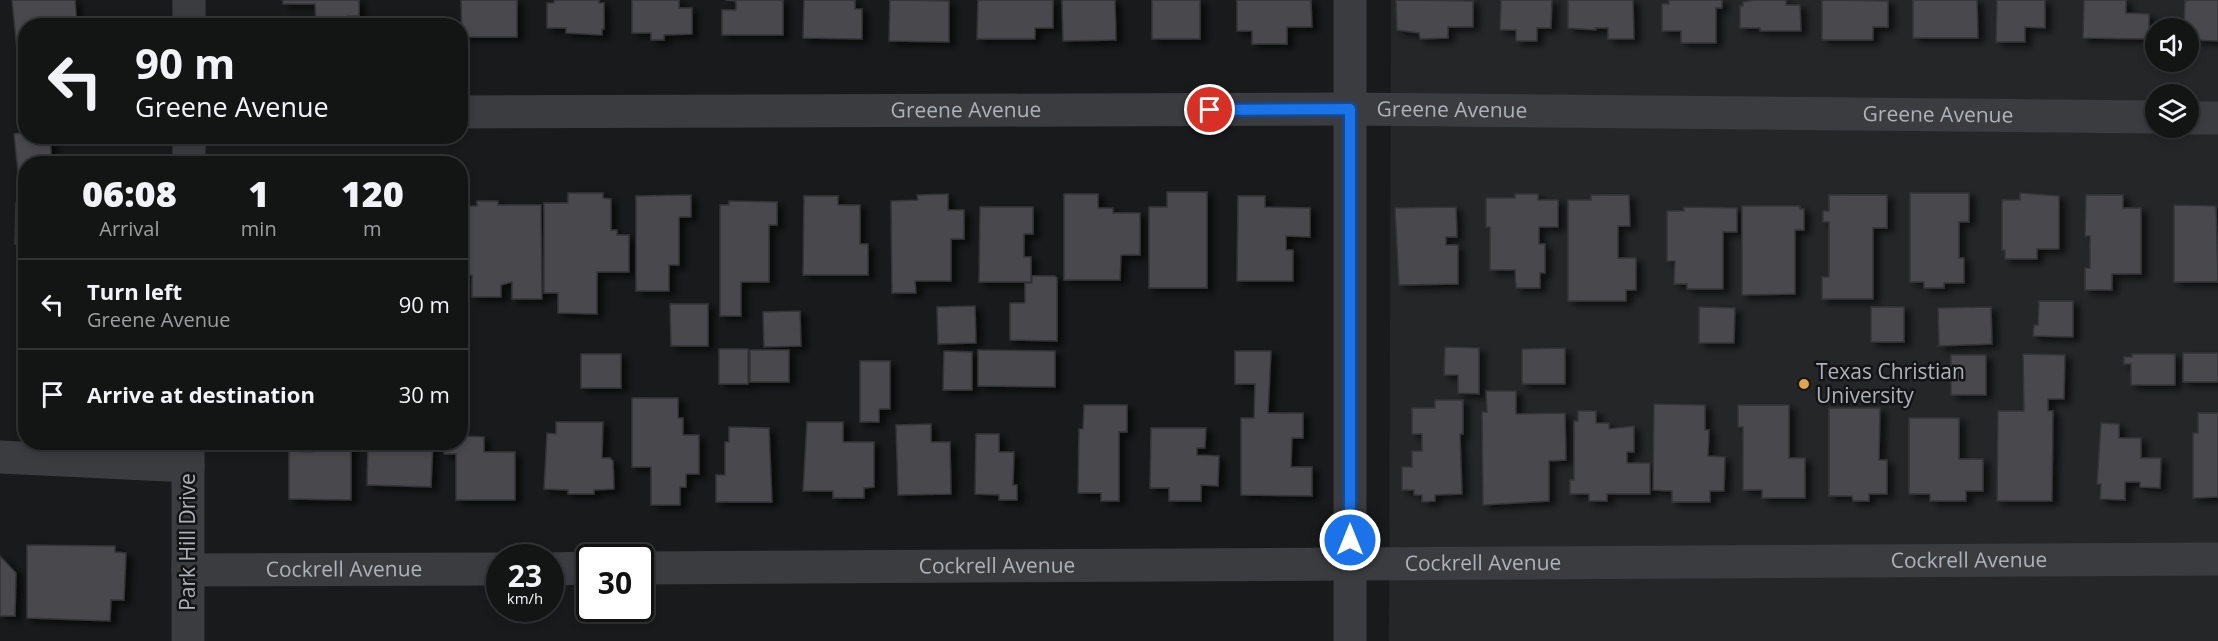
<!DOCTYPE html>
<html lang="en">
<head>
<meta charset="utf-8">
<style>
	:root { --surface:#131414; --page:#202122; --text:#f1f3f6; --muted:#9d9ea0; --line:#323334 }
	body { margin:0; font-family:"Open Sans",sans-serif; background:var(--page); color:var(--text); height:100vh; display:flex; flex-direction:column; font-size:22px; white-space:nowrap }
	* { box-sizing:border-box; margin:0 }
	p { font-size:20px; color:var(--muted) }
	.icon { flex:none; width:33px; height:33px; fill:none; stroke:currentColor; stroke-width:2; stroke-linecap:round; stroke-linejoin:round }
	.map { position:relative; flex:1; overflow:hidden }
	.panel { position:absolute; left:18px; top:156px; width:450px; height:294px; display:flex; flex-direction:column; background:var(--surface); border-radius:24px; box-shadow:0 3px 9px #0003,0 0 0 2px var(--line) }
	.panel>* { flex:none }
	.guide { position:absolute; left:18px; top:18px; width:450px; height:126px; border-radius:24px; box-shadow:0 3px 9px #0003,0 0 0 2px var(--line); background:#131414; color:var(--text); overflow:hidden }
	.tools { position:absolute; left:2145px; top:18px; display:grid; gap:12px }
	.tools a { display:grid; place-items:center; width:54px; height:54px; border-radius:50%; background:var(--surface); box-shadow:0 3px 9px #0003,0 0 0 2px var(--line); font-size:30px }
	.speed { position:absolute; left:486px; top:544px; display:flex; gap:12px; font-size:30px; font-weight:700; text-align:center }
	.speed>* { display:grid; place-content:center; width:78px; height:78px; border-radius:50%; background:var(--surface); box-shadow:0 3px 9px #0003,0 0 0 2px var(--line); line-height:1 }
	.speed small { font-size:15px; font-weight:400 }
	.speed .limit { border:3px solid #111; border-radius:9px; background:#fff; color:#111 }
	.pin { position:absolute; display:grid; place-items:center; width:51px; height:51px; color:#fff; margin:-26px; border:3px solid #fff; border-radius:50%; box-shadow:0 2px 6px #0007 }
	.me { position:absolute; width:66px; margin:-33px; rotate:0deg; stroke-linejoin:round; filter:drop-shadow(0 0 4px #0008) }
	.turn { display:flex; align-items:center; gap:21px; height:126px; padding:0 18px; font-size:27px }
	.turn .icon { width:78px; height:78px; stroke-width:2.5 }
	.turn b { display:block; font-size:42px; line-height:51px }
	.eta { display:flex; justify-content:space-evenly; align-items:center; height:102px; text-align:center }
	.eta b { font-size:36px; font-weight:800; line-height:42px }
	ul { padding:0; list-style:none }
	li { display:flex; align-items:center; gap:18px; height:90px; padding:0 18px; border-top:2px solid var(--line) }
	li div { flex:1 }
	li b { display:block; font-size:22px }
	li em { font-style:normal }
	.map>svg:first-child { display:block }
	.built { fill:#252628; fill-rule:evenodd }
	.building { fill:#484a4d; stroke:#343437; stroke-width:1.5; filter:url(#shadow) }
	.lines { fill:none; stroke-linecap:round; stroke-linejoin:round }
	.minor { stroke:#3b3c40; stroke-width:33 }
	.route-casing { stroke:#114b97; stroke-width:15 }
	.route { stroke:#1a73e8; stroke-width:10 }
	.poi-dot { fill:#e0a24c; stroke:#141416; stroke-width:2 }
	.labels { text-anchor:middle; stroke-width:5; stroke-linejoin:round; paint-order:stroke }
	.street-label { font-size:21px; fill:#adb2b9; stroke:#141416 }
	.poi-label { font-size:21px; fill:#adb2b9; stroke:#141416; text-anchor:start }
</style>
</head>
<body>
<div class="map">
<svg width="2218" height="641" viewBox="0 0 2218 641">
	<defs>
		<filter id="shadow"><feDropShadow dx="6" dy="4" stdDeviation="3" flood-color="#0009"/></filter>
	</defs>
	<rect width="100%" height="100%" fill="#191a1b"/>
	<path class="built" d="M1391,0H2218V641H1389ZM2156,28H2188V62H2156ZM2156,94H2188V128H2156Z"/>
	<g class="building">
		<path d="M12,0H75L77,26H26V50H17Z"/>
		<path d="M283,0H359V16H348V26H316L315,4H283Z"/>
		<path d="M461,0H517V37H462Z"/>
		<path d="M554,0H599V3H604V29H602V35L566,33V28H547V3H554Z"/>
		<path d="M632,0H679V8H692V34L664,35V40H651V33H632Z"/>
		<path d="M783,0V35H722V10H736V1L725,0Z"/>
		<path d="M804,0H855V9H862V39L803,38Z"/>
		<path d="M890,0L949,1V42L889,41Z"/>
		<path d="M978,0H1053V28H1035V39H977Z"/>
		<path d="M1062,0H1115L1116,40L1063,41Z"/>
		<rect x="1152" y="0" width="48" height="39"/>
		<path d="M1237,0H1311L1312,27H1287V44H1252V31H1237Z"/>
		<path d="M1396,0L1473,1V27H1448V38L1420,39L1419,33L1397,30Z"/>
		<path d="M1501,0H1552L1551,28H1537V41H1516V30H1500Z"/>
		<path d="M1568,0H1633L1634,39H1608V28H1595L1596,30L1568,28Z"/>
		<path d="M1669,0H1722V8H1716V43H1681V31H1662V4H1669Z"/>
		<path d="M1754,0H1786V5H1800L1801,31H1760V28H1740V6H1743V2Z"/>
		<path d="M1822,0L1888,1V27H1873V40H1822Z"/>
		<path d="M1913,0H1977L1978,38H1913Z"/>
		<path d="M1997,0H2045V28L2025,27V42H1996Z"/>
		<path d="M2084,0H2126V13L2149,14V39L2083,38Z"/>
		<path d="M2191,0H2218V41L2195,40V29L2184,28L2185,1Z"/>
		<path d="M26,132V136H50L52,164H26V179L19,180L14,134Z"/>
		<path d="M1167,192H1207V288H1149V207H1167Z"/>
		<path d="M568,193H603V198L611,199V230H617V235H629V272H597V314L558,313V293H544V203H568Z"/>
		<path d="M1910,193H1969V222H1959V258H1964V283H1944V288H1924V282H1910Z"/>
		<path d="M2020,193L2059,196V249H2037V259H2005V250H2002V200H2020Z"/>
		<path d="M948,194V210H964V239H951V281H915L916,293H892L891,201L918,200L917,195Z"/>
		<path d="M1064,194H1098V208H1113V213H1140V255H1121L1120,280H1064Z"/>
		<path d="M1515,194H1538V200H1558V227H1539V244H1545V273H1540V288H1516L1515,270H1490V227H1486V198H1515Z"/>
		<path d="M691,195V217H679V265H669V291H636V196Z"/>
		<path d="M1591,195H1629L1630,226H1618V258H1636V290H1626V301H1568V200H1591Z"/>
		<path d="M1829,195H1887V228H1873V299H1822V277H1829V222H1823V211H1829Z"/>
		<path d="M2086,195H2123V208H2141V274H2112V290H2085V268H2090V236H2085Z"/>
		<path d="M804,196H838V205H860V244H868V275H803Z"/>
		<path d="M1238,196H1265V207L1310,208V237L1286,236V250H1293V281H1237Z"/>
		<path d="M477,201H498V205H541L542,299H512V282L501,285V297H472V275H461L460,206H477Z"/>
		<path d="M729,201L777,202V225H769V282H741V316H720V205H729Z"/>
		<path d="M16,203L26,204V245L15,244Z"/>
		<path d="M2174,205L2216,206L2218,282H2174Z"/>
		<path d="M1742,206H1800V209H1804V230H1795V294L1742,295Z"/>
		<path d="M980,207H1033V234H1024V257H1031V282H979Z"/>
		<path d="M1456,207L1457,237H1446V245H1458V284L1399,285L1395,208Z"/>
		<path d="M1684,207L1737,208V232H1723V289H1687V284H1674L1675,261H1667V211H1684Z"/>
		<path d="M1032,276H1055L1057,278V341L1010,340V303H1025V283H1032Z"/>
		<path d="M2039,301H2073V337L2033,336L2034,325H2038Z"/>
		<path d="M670,304H708V346H671Z"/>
		<path d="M975,306L976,343L938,344L937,307Z"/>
		<path d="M1699,307L1735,308L1734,343H1699Z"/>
		<rect x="1871" y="307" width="33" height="35"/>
		<path d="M1991,307L1992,344L1939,346L1938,308Z"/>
		<path d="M800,311L801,346L764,347L763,312Z"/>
		<path d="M1445,347L1479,348V394L1458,393V375H1444Z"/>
		<path d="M1565,348V384H1522V349Z"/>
		<rect x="719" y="349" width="29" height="35"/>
		<rect x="750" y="350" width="39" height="32"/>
		<path d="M978,350L1055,351V387L978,386Z"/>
		<path d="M944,351L972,352V390H943Z"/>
		<path d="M1235,351H1271L1268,413H1303V438H1292L1291,467H1312V496L1241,495V418H1254L1255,384H1235Z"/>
		<rect x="2183" y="353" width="35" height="29"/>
		<rect x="581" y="354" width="40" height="34"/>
		<path d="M2023,354L2065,355L2064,399H2048V411H2053L2052,501H1997L1998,411H2024Z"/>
		<path d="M2132,354H2175V385H2131V364H2124V357H2132Z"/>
		<rect x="1951" y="355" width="35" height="40"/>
		<path d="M860,361H890V409H879V422H860Z"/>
		<path d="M1486,391H1516V414L1565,413L1566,460L1549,461V501L1483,505L1482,412H1487Z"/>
		<path d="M632,398H678V418H683V435H699V474H686V487H680V505H651V467H632Z"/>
		<path d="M1435,400H1463V434H1460L1462,494L1435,495V501L1422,502V495H1414V490H1402V467H1412V451H1422V434H1412V408H1435Z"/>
		<path d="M1654,404L1705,405V430H1709L1708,456L1725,457L1724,491H1710V502H1672V491L1653,490Z"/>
		<path d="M1084,405H1127V432H1119V501H1101V493H1078L1079,429H1083Z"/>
		<path d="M1738,405H1789V458H1805V498H1762V490H1743V427H1738Z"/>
		<path d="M1829,408H1880L1879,460H1887V494H1869V501H1853L1852,496H1829Z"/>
		<path d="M1578,411H1596V423H1609V429L1634,426V452H1627V463H1650V494H1607V501H1589V494H1570V480H1574V421H1578Z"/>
		<path d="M2198,413H2218V497L2193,498V433H2198Z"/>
		<path d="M1909,418H1959V459H1983V491H1966V501H1930V494H1909Z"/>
		<path d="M556,422H603L602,458H610L613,461L614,489L594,490V494H568V490L544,489L547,433L556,434Z"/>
		<path d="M807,422H843V442H874V487L864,488V498H833V491H803Z"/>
		<path d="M2101,423L2119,424V438H2141V458H2161L2160,488L2140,487V482H2125V500L2100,499L2101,484H2097Z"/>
		<path d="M931,424V442H950L951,494L898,495L896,425Z"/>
		<path d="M729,427L769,428L772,502H716V475H725V442H729Z"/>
		<path d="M1151,428H1206L1205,448H1197V455L1219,456L1218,486L1201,485V501H1169V488H1150Z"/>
		<path d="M976,434H999V452H1014L1013,485H1017V500H999V495L975,494Z"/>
		<path d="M460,436L484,437V452H515V500H456V454H444V442H460Z"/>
		<path d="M312,442H360L351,445V500L289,499V451L312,452Z"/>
		<path d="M368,442H433L431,487L367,485Z"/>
		<path d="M27,545L115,546V552L126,553L124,600H111L110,621L27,618Z"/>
		<path d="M0,556L16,573L15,616H0Z"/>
	</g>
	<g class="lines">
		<g class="minor">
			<path d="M1350,0V641"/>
			<path d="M189,26V0"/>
			<path id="s1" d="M460,112L1350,109L2156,117"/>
			<path d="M2188,118H2218"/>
			<path d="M189,164V136"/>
			<path d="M0,457L188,466"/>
			<path id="s2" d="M640,568L2218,559"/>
			<path d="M550,569L590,568"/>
			<path id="s3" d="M188,570L500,569"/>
			<path d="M188,641V442"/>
		</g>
	</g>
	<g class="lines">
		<g class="route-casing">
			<path id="route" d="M1210,110L1350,109V540"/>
		</g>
		<use href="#route" class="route"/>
	</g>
	<circle class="poi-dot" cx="1804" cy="384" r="6"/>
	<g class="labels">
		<g class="street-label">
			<text dy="7" stroke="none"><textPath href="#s1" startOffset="992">Greene Avenue</textPath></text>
			<text dy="7" stroke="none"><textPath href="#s1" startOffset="506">Greene Avenue</textPath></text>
			<text dy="7" stroke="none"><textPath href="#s1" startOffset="1478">Greene Avenue</textPath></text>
			<text transform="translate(188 542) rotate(-90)" y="7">Park Hill Drive</text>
			<text dy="7" stroke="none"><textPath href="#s2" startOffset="1329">Cockrell Avenue</textPath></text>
			<text dy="7" stroke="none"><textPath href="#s2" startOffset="843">Cockrell Avenue</textPath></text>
			<text dy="7" stroke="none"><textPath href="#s2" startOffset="357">Cockrell Avenue</textPath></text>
			<text dy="7" stroke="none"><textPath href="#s3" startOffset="156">Cockrell Avenue</textPath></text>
		</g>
		<g class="poi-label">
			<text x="1816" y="379">Texas Christian<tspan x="1816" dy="24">University</tspan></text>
		</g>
	</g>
</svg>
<div class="tools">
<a><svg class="icon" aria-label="sound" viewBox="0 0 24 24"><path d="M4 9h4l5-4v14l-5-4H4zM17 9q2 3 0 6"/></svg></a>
<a><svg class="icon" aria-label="layers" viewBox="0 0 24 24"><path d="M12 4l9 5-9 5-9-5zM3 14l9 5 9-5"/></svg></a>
</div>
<div class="speed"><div>23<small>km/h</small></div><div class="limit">30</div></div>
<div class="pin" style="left:1210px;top:110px;background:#d93025"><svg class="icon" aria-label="arrive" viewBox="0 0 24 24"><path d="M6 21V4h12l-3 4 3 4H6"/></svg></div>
<svg class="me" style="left:1350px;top:540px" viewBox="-20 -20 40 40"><circle r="17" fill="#1a73e8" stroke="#fff" stroke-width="3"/><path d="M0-11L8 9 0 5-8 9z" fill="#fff"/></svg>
<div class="guide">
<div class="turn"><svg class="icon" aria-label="left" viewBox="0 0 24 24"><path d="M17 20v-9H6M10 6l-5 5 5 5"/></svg><div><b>90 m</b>Greene Avenue</div></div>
</div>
<section class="panel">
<div class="eta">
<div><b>06:08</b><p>Arrival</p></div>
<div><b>1</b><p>min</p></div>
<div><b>120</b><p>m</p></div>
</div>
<ul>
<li><svg class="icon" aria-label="left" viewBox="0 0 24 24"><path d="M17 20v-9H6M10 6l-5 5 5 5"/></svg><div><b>Turn left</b><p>Greene Avenue</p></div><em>90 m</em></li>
<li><svg class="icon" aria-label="arrive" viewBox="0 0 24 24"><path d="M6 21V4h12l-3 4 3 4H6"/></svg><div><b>Arrive at destination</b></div><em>30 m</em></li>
</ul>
</section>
</div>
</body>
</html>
